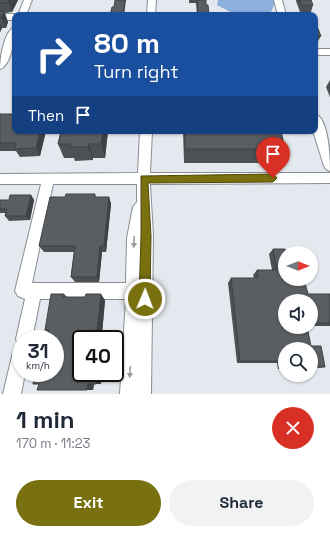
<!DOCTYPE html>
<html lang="en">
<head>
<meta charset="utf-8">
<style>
	:root { --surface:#fff; --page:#f2f2f3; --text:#1f2937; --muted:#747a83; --accent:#797010 }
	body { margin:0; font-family:"Space Grotesk",sans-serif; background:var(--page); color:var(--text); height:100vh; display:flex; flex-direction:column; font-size:15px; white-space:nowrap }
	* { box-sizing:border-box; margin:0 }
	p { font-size:13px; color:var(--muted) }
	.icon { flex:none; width:22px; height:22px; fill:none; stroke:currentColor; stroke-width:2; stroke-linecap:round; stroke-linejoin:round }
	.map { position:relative; height:394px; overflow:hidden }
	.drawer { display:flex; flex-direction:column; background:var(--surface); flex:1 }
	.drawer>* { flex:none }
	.banner { position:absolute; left:12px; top:12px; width:306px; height:122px; border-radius:8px; box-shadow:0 1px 3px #0004; background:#1a4fa0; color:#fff; overflow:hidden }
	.needle { width:26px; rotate:90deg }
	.tools { position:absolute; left:278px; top:246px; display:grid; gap:8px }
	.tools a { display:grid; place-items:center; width:40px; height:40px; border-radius:50%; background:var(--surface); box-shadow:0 1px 3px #0004; font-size:20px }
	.speed { position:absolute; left:12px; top:330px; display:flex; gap:8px; font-size:20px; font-weight:700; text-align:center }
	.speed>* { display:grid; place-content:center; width:52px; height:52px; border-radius:50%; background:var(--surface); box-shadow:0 1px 3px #0004; line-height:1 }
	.speed small { font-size:10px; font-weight:400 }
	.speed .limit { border:2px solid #111; border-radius:6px; background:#fff; color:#111 }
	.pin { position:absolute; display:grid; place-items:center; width:34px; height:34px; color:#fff; margin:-41px -17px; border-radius:50% 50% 50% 0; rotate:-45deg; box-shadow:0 0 4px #0007 }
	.pin .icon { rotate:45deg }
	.me { position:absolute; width:44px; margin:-22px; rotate:1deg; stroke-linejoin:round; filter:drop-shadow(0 0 3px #0008) }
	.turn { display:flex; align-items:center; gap:14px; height:84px; padding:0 16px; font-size:18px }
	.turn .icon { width:52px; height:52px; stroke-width:2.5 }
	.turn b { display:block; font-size:28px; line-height:34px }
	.then { display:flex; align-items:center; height:38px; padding:0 16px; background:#0003; gap:8px; font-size:15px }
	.round { display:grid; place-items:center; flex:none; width:42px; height:42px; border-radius:21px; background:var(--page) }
	.head { display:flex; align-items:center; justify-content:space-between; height:68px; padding:0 16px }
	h1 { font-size:24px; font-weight:700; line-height:30px }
	.cta { display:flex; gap:8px; margin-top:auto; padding:8px 16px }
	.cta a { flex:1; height:46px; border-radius:24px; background:var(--accent); color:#fff; font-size:16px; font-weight:700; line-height:46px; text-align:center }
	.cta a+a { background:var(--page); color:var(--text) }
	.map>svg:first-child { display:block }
	.forest { fill:#8cafdb }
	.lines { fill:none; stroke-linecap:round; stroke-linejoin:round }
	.minor-casing { stroke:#898d92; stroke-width:2 }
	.minor { fill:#fff; fill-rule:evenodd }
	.wall { fill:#4d5154 }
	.shaded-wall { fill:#3f4245 }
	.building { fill:#5a5e62; stroke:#3f4245 }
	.oneway { fill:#9c9e9e }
	.route { fill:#797010; stroke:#4f490a }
</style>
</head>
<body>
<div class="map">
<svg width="330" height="394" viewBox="0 0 330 394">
	<rect width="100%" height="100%" fill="#e4e9ef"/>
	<path class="forest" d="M218,0H275L276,1L271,12L272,15H236L217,5Z"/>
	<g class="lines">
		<g class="minor-casing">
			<g id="minor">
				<path d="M24,0H32L26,15H18Z"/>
				<path d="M148,0H156L155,15H147Z"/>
				<path d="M274,0H282L286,15H278Z"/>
				<path d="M0,14H15L17,15H15V20H0Z"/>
				<path d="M15,27C15,37 11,66 0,69C0,59 4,30 15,27Z"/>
				<rect x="315" y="49" width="15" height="6"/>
				<path d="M315,114C329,118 330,159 330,171L326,169L324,166L313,131H315Z"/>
				<path d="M140,131H152L150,173H330V183L150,184L153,236L151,394H120L126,299H40L32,339H21V373H25L21,394H3L13,352L15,346L18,345L16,339L25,299L18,296L15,291L41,184H0V174L138,173ZM53,184H137V202L133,207L127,238L126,283H32Z"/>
			</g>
		</g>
		<use href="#minor" class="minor"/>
	</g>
	<g class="wall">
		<path d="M0,0H18L12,12L5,13L8,22L6,28H2L0,32Z"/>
		<path d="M189,0H206V5L209,15H197L196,3H189Z"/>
		<path d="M296,0H311L313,5L311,12H300L296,1Z"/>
		<path d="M315,22L321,36L318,41H315Z"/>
		<path d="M330,80V97L326,87Z"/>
		<path d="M0,114L15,131H46L40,156L20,157L16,151H0Z"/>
		<path d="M61,131H108L105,158H93V160L75,161L74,158H64L58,144Z"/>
		<path d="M183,131H281L285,149L279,163H184Z"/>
		<path d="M31,195L34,200L30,220L9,221L5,216V213H0V200H9Z"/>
		<path d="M96,197H109L111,204L106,252H102L99,282H75L71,277L74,252H44L39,246Z"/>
		<path d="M273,249L285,279L308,294H330V326H311V301H285L311,346L325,367L318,368H311V349H285V369H278L277,363H237L228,283L231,278H254L253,275L257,270H272L269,254Z"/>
		<path d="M64,294L67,297L105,300L102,334H98V339H81L101,384H94L93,390L39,384L55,373L48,332L45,330Z"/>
	</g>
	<g class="shaded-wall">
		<path d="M9,0H18L12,12L8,2Z"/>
		<path d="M125,0H126L124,15H123Z"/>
		<path d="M4,11L8,22L6,28L1,18Z"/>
		<path d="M0,23L2,28L0,32Z"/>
		<path d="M40,131H46L40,156L36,148Z"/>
		<path d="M103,131H108L105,158L101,144Z"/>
		<path d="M89,144L93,158V160L88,147Z"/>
		<path d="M31,195L34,200L30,220L26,216Z"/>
		<path d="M109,197L111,204L106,252L104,246Z"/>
		<path d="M100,246L102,252L99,282L97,277Z"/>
		<path d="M101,294L105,300L102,334L97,330Z"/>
		<path d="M93,330L98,334V339H92Z"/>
		<path d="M97,373H102L101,384H96Z"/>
		<path d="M88,384H94L93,390H87Z"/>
	</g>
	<g class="building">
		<path d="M0,0H9L8,2L0,3Z"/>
		<path d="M115,0H125L123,15H110L112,7H114Z"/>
		<path d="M197,0H206V5H208L209,15H198Z"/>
		<path d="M300,0H311L313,5H302Z"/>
		<path d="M0,11H4L1,18H0Z"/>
		<path d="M300,13H311L312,15H301Z"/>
		<path d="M315,22L321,36H315Z"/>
		<path d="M0,114H15L14,119H15V131H40L36,148L15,149L16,143H0Z"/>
		<path d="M61,131H103L101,144H89L88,147H70V144H58Z"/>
		<path d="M185,131H281L285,149H185Z"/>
		<path d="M66,194H95V197H109L104,246H100L97,277H71L75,246H39L50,197H65Z"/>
		<path d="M10,195H31L26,216H5L7,209H0V200H9Z"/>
		<path d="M273,249H285L286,253H285V279H304L308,294H330V323H311V301H285V327H307L311,346H321L325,367H311V349H285V367H284L283,361H240L231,278H258L257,270H277Z"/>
		<path d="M51,294H64L63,297H85L86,294H101L97,330H93L92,339H81V373H97L96,384H88L87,390H37L39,384H33L35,373H55V339H47L49,330H45Z"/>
	</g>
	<defs><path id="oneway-solid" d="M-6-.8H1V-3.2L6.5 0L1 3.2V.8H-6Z"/></defs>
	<g class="oneway">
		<use href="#oneway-solid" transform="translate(134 242) rotate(92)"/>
		<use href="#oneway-solid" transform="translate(130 372) rotate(93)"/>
	</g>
	<path class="route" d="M273,174L277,178L273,182L148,183L151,236L150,299L149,303L145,304L141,303L139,299L141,236V176Z"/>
</svg>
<div class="tools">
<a><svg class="needle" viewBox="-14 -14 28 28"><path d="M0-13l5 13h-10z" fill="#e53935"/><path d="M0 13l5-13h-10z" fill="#747a83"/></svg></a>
<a><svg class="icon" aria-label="sound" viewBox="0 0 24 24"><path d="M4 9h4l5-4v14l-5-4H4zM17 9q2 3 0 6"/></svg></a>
<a><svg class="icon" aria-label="search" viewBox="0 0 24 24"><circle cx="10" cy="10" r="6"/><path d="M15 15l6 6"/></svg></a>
</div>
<div class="speed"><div>31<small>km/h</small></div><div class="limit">40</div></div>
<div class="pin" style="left:273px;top:178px;background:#d93025"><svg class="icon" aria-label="arrive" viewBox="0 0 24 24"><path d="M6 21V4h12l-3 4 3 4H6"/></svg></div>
<svg class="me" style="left:145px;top:299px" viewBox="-20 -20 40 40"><circle r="17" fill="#797010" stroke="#fff" stroke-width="3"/><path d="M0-11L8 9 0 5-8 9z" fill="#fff"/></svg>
<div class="banner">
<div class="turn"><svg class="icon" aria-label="right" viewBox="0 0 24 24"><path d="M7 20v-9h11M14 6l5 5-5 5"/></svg><div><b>80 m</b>Turn right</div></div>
<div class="then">Then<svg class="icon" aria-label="arrive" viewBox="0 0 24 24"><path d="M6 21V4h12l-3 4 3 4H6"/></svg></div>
</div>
</div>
<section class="drawer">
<div class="head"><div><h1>1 min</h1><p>170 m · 11:23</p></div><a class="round" style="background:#d93025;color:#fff"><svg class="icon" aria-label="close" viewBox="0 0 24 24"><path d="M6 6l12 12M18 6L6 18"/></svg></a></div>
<div class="cta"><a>Exit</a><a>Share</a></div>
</section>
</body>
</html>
